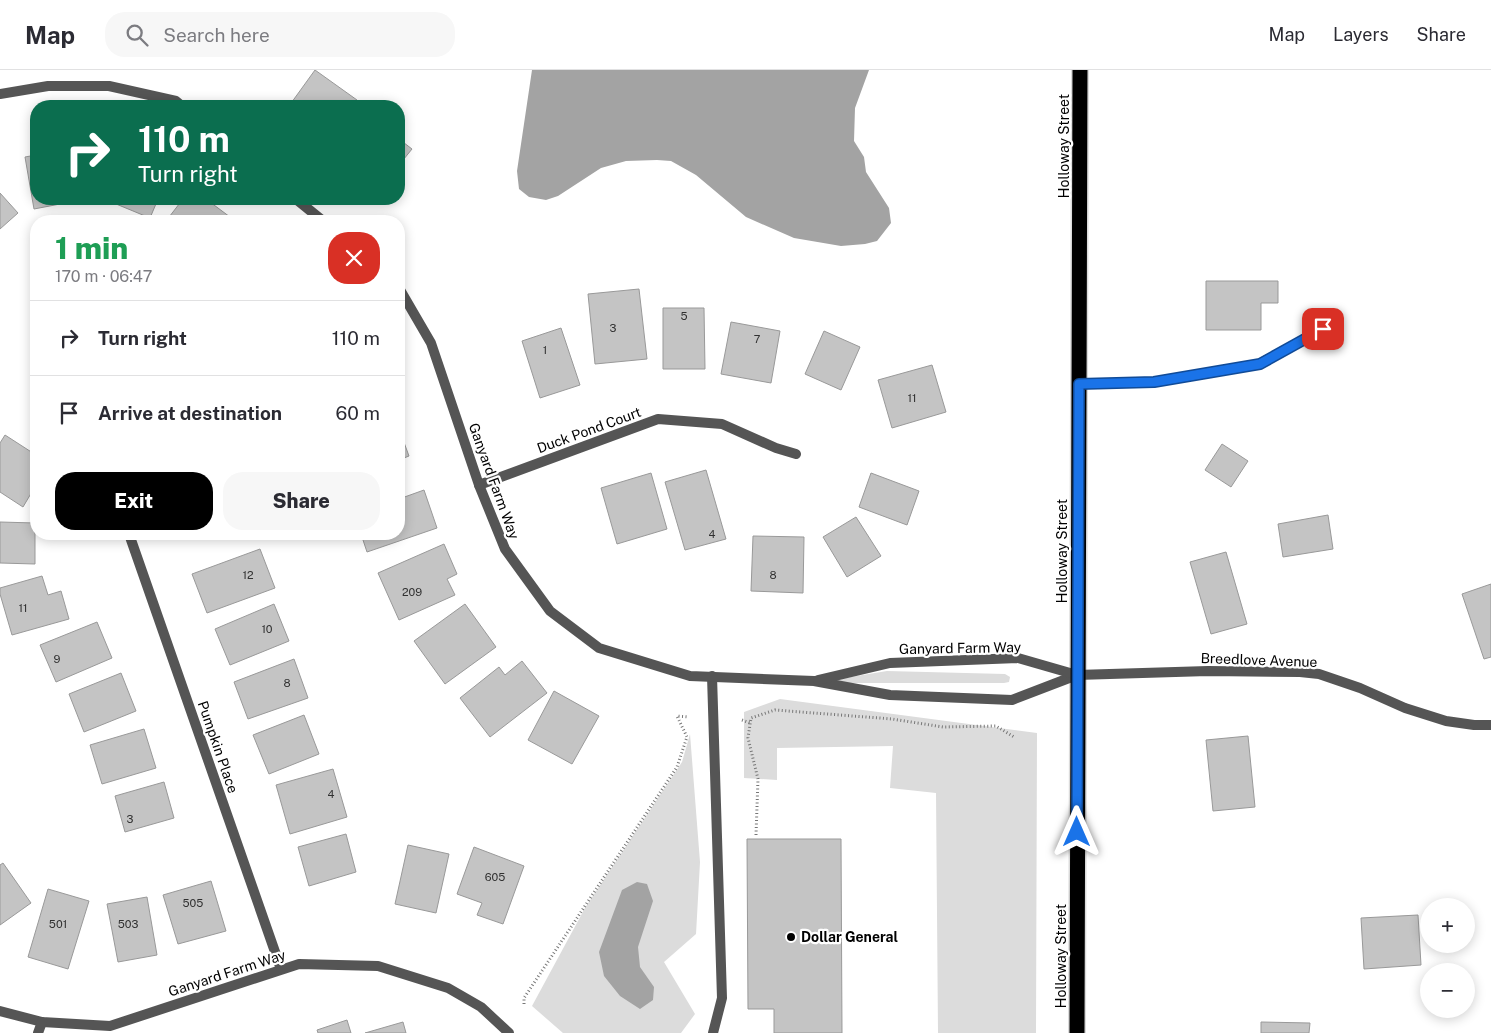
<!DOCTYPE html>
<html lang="en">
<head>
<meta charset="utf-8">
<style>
	:root { --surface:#fff; --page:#f7f7f7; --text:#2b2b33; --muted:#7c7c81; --line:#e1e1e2; --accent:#000 }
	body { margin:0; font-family:"Public Sans",sans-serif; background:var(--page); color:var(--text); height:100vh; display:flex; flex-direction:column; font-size:19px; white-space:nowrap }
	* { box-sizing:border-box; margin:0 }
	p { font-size:16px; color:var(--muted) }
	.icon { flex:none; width:28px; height:28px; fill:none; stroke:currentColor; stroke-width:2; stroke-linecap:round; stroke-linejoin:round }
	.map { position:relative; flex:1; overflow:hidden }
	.sheet { position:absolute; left:30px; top:145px; width:375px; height:325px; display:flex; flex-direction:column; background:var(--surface); border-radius:20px; box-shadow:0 2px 12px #0003 }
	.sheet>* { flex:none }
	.hud { position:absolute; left:30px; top:30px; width:375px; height:105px; border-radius:20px; box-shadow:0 2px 12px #0003; background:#0b6e4f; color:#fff; overflow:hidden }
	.fabs { position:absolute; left:1420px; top:828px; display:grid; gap:10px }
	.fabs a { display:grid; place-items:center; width:55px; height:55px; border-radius:50%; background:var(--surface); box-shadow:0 2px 12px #0003; font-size:25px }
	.pin { position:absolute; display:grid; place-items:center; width:42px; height:42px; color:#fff; margin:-21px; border-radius:10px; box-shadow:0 2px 8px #0006 }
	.me { position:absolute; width:55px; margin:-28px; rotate:0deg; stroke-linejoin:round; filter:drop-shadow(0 0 4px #0008) }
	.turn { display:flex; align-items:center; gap:18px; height:105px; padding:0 25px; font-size:22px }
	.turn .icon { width:65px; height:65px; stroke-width:2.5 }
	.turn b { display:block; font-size:35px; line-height:42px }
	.round { display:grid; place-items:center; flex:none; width:52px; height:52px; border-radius:20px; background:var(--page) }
	.head { display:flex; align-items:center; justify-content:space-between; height:85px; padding:0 25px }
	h1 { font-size:30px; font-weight:800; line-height:38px; color:#1e9e55 }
	.button { display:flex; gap:10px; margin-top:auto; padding:10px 25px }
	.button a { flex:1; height:58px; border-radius:20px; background:var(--accent); color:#fff; font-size:20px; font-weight:800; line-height:58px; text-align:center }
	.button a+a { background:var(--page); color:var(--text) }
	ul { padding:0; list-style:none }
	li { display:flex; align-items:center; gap:15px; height:75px; padding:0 25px; border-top:1px solid var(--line) }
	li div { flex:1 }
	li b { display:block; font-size:19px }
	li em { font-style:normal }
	header { display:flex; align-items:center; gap:30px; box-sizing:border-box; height:70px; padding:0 25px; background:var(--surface); border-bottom:1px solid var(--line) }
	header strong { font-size:24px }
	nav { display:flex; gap:28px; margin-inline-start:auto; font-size:18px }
	.search { width:350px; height:45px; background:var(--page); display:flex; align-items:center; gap:12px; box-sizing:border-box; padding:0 18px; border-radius:20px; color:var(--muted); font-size:19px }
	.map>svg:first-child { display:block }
	.green { fill:#dcdcdc }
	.water { fill:#a3a3a3 }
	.building { fill:#c4c4c4; stroke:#999 }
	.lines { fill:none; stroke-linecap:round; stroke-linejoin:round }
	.highway-casing { stroke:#dbdbdb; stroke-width:18 }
	.path { stroke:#777; stroke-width:3; stroke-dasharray:1 2.5; stroke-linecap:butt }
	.lane { stroke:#555; stroke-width:10 }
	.street { stroke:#555; stroke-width:10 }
	.highway { stroke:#000; stroke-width:15 }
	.route-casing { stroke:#114b97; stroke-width:12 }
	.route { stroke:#1a73e8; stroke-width:9 }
	.poi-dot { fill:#000; stroke:#fff; stroke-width:2 }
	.labels { text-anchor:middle; stroke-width:4.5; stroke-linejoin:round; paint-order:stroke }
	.number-label { font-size:11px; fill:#313131 }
	.street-label { font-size:14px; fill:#000; stroke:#fff }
	.poi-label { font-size:14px; font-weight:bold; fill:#000; stroke:#fff; text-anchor:start }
</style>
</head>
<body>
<header>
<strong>Map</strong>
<div class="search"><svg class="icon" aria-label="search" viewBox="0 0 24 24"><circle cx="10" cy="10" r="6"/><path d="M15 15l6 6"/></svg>Search here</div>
<nav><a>Map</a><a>Layers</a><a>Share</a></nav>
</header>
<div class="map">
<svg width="1491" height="963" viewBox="0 0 1491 963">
	<rect width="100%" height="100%" fill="#fff"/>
	<g class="green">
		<path d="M887,601L1005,604L1010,607L1009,612L1004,613H835L838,609Z"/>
		<path d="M780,629L1037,663L1036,963H938L936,723L890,718L893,676L777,678V710L744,708V642Z"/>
		<path d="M690,664L700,792L696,864L664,892L695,944L681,963H563L532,936L585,838L682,692Z"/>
	</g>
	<g class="water">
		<path d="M532,0H869L855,38L854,71L864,87L866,102L889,138L891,153L877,171L865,174L841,176L794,168L746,147L696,105L671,91L657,90L626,91L601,98L558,126L546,130L529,127L519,119L517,101Z"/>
		<path d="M637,812L647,814L653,831L638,877L640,897L654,917L653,930L640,939L620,926L604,906L599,882L622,820Z"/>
	</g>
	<g class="building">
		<path d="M315,0L357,30L353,36H289Z"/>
		<path d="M399,69L412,79L399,95Z"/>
		<path d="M36,85V129H86L34,139L25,87Z"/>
		<path d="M0,123L18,143L0,159Z"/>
		<path d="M104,129H158L150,148Z"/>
		<path d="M183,129H206L234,150L166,151Z"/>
		<path d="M1206,211H1278V233H1261V260H1206Z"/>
		<path d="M639,219L647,289L595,294L588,224Z"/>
		<path d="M663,238H704L705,299H663Z"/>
		<path d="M731,252L780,261L771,313L721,304Z"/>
		<path d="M561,258L580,315L540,328L522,271Z"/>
		<path d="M824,261L860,277L841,320L805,304Z"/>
		<path d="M932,295L946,342L892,358L878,310Z"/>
		<path d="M399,359L409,386L399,390Z"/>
		<path d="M5,365L36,385V415L23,437L0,422V373Z"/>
		<path d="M1222,374L1248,391L1231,417L1205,400Z"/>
		<path d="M706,400L726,469L685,480L665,412Z"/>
		<path d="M651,403L667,459L617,474L601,418Z"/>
		<path d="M871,403L919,421L907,455L859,437Z"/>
		<path d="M424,420L437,458L367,482L361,464H399V429Z"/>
		<path d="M1328,445L1333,479L1283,487L1278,454Z"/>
		<path d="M856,447L881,486L847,507L823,467Z"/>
		<path d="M0,452L35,453V494L0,493Z"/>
		<path d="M753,466L804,467L803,523L751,521Z"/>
		<path d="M444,474L457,504L447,509L455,525L399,550L378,503Z"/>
		<path d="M260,479L275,518L207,543L192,504Z"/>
		<path d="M1226,482L1247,554L1211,564L1190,492Z"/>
		<path d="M42,506L48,525L61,521L69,549L12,565L0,524V518Z"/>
		<path d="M1491,514V587L1484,589L1462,524Z"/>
		<path d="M274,534L289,571L230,595L215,559Z"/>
		<path d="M465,534L496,577L445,614L414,571Z"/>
		<path d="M97,552L112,588L56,612L40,575Z"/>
		<path d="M294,589L308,628L248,649L234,612Z"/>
		<path d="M522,591L547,623L490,667L460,628L499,597L505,605Z"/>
		<path d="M121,603L136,641L84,662L69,624Z"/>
		<path d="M554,621L599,646L572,694L528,670Z"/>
		<path d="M304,645L319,684L269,704L253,665Z"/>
		<path d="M144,659L156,698L102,714L90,675Z"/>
		<path d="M1248,666L1255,737L1213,741L1206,670Z"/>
		<path d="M333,699L347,747L290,764L276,715Z"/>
		<path d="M164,712L174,748L125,762L115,726Z"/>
		<path d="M346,764L356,802L309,816L298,777Z"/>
		<path d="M747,769H841L842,963H774V939H748Z"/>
		<path d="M408,775L449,784L436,843L395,834Z"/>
		<path d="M474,777L524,796L503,854L477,845L482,833L457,824Z"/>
		<path d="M3,793L31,833L0,855V795Z"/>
		<path d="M211,811L226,861L178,874L163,825Z"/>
		<path d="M48,819L89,831L68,899L28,887Z"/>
		<path d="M147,827L157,885L118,892L107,834Z"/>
		<path d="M1418,845L1421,895L1364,899L1361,848Z"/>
		<path d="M347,950L351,963H318L317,960Z"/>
		<path d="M403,952L406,963H365Z"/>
		<path d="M1261,952L1310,953L1309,963H1261Z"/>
	</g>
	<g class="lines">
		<g class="highway-casing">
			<path id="highway" d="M1077,963L1080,0"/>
		</g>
		<g class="path">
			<path d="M742,650L750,653"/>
			<path d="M756,765L758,709L748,668L751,648L775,640L892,649L943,657L996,656L1014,667"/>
			<path d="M524,934V928L677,697L687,667L677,646L689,647"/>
		</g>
		<g class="lane">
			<path d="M1079,314L1154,312L1259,294L1323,259"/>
			<path d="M712,606L722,928L713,963"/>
		</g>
		<g class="street">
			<path d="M0,24L48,16H109L176,31L182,36"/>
			<path d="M296,129L323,151"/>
			<path d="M399,218L431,273L479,415L505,479L550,541L599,578L690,606L814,611L890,625L1012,630L1077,605"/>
			<path d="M479,415L658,349L722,354L776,378L796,384"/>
			<path d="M129,464L281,899"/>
			<path d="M818,610L890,593L1018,588L1077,605L1208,601L1300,602L1319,604L1360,618L1405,638L1446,651L1474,655H1491"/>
			<path d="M0,941L42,952L110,956L299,894L378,896L448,918L481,937L509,963"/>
			<path d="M38,963L42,952"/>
		</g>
		<use href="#highway" class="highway"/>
	</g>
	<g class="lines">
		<g class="route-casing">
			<path id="route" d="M1077,762L1079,314L1154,312L1260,294L1323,259"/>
		</g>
		<use href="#route" class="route"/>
	</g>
	<circle class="poi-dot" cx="791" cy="867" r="5"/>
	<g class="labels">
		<g class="number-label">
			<text x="684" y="250">5</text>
			<text x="613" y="262">3</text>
			<text x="757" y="273">7</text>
			<text x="545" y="284">1</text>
			<text x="912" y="332">11</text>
			<text x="712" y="468">4</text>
			<text x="248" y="509">12</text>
			<text x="773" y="509">8</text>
			<text x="412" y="526">209</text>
			<text x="23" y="542">11</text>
			<text x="267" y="563">10</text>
			<text x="57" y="593">9</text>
			<text x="287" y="617">8</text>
			<text x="331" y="728">4</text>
			<text x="130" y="753">3</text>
			<text x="495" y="811">605</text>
			<text x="193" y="837">505</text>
			<text x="58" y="858">501</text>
			<text x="128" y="858">503</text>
		</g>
		<g class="street-label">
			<text transform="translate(1064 76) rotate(-90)" y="5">Holloway Street</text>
			<text transform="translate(589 360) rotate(-20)" y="5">Duck Pond Court</text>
			<text transform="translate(494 411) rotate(70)" y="5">Ganyard Farm Way</text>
			<text transform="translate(1062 481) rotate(-90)" y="5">Holloway Street</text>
			<text transform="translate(960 578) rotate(-1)" y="5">Ganyard Farm Way</text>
			<text transform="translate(1259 590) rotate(2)" y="5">Breedlove Avenue</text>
			<text transform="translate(218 677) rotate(71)" y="5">Pumpkin Place</text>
			<text transform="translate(1061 886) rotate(-90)" y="5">Holloway Street</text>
			<text transform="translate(227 903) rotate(-18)" y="5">Ganyard Farm Way</text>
		</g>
		<g class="poi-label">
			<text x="801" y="872">Dollar General</text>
		</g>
	</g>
</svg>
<div class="fabs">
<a>+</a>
<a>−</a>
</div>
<div class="pin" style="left:1323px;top:259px;background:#d93025"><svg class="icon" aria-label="arrive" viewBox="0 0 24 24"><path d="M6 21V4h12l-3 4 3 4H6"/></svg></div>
<svg class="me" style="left:1077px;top:762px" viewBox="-20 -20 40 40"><path d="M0-17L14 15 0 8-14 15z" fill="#1a73e8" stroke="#fff" stroke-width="4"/></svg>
<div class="hud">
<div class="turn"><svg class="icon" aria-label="right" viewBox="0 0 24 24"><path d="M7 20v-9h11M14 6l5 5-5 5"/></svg><div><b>110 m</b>Turn right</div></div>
</div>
<section class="sheet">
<div class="head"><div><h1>1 min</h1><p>170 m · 06:47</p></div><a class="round" style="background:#d93025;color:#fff"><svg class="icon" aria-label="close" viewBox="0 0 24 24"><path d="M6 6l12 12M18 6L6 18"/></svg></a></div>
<ul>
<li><svg class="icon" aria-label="right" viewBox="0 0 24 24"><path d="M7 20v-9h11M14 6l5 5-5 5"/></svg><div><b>Turn right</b></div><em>110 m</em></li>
<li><svg class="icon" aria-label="arrive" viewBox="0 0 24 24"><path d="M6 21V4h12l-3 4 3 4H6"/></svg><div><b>Arrive at destination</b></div><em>60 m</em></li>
</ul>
<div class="button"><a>Exit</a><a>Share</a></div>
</section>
</div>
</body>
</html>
